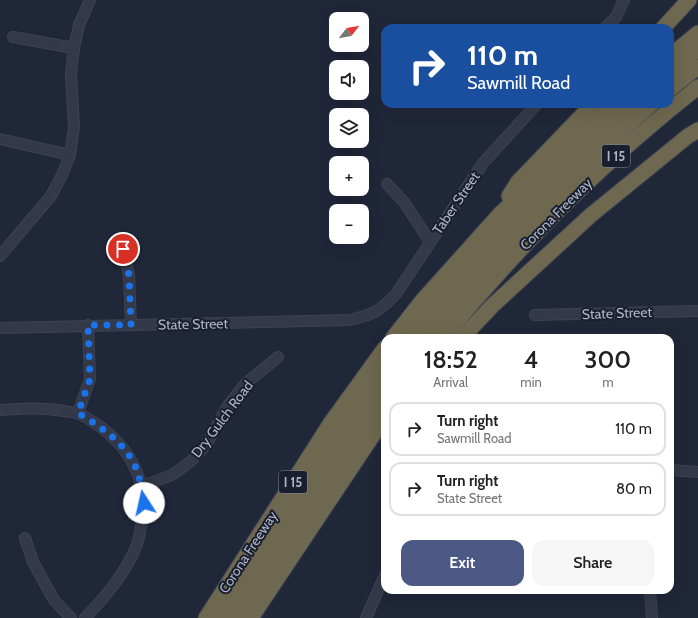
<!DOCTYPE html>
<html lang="en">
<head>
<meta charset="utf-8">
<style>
	:root { --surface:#fff; --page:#f6f6f6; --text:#222; --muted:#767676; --line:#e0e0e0; --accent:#4b5984 }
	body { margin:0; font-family:Cabin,sans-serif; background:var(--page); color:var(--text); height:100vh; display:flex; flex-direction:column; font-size:15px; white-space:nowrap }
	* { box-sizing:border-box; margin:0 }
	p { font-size:13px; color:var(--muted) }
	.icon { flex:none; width:22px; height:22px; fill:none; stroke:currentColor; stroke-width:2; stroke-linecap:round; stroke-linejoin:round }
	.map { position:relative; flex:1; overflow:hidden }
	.panel { position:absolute; left:381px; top:334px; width:293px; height:260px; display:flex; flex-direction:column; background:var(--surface); border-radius:12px; box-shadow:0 4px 16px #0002 }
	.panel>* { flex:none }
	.guide { position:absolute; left:381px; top:24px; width:293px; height:84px; border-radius:12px; box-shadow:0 4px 16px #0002; background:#1a4fa0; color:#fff; overflow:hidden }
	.needle { width:26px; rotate:59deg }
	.buttons { position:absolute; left:329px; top:12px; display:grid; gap:8px }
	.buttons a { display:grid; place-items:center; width:40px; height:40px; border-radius:8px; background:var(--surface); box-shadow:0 4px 16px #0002; font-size:20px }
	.pin { position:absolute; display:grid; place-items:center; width:34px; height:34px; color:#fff; margin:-17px; border:2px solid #fff; border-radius:50%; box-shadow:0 1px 4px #0007 }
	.me { position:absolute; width:44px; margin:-22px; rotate:350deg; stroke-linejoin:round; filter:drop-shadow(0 0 3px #0008) }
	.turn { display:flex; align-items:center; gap:14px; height:84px; padding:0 20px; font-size:18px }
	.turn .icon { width:52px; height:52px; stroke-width:2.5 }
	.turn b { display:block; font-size:28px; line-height:34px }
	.eta { display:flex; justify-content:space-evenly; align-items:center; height:68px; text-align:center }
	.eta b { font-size:24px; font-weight:600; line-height:28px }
	.button { display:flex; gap:8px; margin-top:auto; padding:8px 20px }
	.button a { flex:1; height:46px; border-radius:12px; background:var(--accent); color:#fff; font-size:16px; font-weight:600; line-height:46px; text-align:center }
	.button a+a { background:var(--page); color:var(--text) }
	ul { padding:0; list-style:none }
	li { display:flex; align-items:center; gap:12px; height:54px; margin:0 8px 6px; padding:0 12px; border:2px solid var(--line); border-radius:12px }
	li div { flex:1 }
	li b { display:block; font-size:15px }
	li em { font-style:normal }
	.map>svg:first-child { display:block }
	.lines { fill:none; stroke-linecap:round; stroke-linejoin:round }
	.minor-casing { stroke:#3d4353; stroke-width:12 }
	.highway-casing { stroke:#3b4151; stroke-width:17 }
	.minor { stroke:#343949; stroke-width:10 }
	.highway { stroke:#6f6850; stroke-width:15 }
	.route { stroke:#1a73e8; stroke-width:7; stroke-dasharray:0 12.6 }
	.labels { text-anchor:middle; stroke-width:4; stroke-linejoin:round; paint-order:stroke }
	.shield { fill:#191f2e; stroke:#818798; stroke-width:1 }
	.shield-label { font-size:13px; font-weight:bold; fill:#aeb4c6 }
	.street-label { font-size:14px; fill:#aeb4c6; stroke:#191f2e }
</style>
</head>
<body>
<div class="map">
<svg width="698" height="618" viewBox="0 0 698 618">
	<rect width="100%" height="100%" fill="#202739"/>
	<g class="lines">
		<g class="minor-casing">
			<g id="minor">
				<path d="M605,28L616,17L624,0"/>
				<path d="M13,37L74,48"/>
				<path d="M0,139L70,155"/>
				<path d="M387,184L404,202L430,242"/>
				<path d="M123,249L129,275L131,325"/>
				<path d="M0,256L51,196L62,175L70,155L74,127L71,74L74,48L79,25L90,0"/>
				<path d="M535,315L698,311"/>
				<path d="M0,328L350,320C374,314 379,312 396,294L483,163L537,104"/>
				<path d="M0,410C21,408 42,407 64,411C68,412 74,412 79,414C87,417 95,423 102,428C136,454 150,490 140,532C139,537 138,542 136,547C125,574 105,597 85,618"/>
				<path d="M78,413L90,379L88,325"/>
				<path d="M670,470L698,472"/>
				<path d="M141,486L148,484L172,475L190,462L206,445L227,407L246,383L278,357"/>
				<path d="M25,538L33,562L54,600L71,618"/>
				<path d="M650,590L652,618"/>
				<path d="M366,618L385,575"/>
			</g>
		</g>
		<g class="highway-casing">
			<g id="highway">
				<path d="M663,28L689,0"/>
				<path d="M670,56L698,33"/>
				<path d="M670,72L698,49"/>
				<path d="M670,89L698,67"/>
				<path d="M509,196L518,182L593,104"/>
				<path d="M393,338L422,301L500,214L614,104"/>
				<path d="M411,338C476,252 553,176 633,104"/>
				<path d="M426,338C497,253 569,176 652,104"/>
				<path d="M443,338C519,245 604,161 698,87"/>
				<path d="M462,338L492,306L591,215L688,136L698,130"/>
				<path d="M206,618L330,424L385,348"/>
				<path d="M221,618L321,462L385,372"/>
				<path d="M237,618L365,421L385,394"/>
				<path d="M251,618L385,417"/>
			</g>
		</g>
		<use href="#minor" class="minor"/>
		<use href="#highway" class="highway"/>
	</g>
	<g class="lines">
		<path class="route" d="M123,249L129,275L131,325H88L90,379L78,413C100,426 124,442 135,466C140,477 142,491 144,503"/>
	</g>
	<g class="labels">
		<g class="shield">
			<rect x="602" y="145" width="28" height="22" rx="3"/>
			<rect x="279" y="471" width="28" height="22" rx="3"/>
		</g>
		<g class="shield-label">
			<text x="616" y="161">I 15</text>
			<text x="293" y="487">I 15</text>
		</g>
		<g class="street-label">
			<text transform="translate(456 203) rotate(-56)" y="5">Taber Street</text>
			<text transform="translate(556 214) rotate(-45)" y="5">Corona Freeway</text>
			<text transform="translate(617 313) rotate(-2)" y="5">State Street</text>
			<text transform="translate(193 324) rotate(-1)" y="5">State Street</text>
			<text transform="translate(222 419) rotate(-53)" y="5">Dry Gulch Road</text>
			<text transform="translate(248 552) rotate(-57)" y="5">Corona Freeway</text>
		</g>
	</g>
</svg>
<div class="buttons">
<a><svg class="needle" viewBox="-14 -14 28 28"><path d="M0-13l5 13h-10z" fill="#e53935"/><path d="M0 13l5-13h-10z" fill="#767676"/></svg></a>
<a><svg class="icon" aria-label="sound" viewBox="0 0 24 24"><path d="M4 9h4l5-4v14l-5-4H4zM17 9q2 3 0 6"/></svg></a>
<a><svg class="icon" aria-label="layers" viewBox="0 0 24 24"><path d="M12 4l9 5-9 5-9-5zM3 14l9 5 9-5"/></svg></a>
<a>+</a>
<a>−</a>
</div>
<div class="pin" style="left:123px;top:249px;background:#d93025"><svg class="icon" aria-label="arrive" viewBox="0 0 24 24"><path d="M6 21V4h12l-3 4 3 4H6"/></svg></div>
<svg class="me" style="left:144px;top:503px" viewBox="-20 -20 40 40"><circle r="19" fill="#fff"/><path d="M0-13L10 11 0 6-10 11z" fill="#1a73e8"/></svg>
<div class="guide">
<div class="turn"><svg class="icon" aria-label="right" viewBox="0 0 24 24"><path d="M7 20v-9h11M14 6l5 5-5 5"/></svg><div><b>110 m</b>Sawmill Road</div></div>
</div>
<section class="panel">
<div class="eta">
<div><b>18:52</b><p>Arrival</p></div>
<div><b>4</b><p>min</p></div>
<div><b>300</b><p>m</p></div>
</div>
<ul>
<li><svg class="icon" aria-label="right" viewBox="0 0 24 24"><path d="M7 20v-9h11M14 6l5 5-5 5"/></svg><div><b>Turn right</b><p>Sawmill Road</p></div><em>110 m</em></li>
<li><svg class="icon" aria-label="right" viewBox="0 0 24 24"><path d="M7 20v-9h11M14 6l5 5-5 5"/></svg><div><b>Turn right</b><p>State Street</p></div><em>80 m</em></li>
</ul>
<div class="button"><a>Exit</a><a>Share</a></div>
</section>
</div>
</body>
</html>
